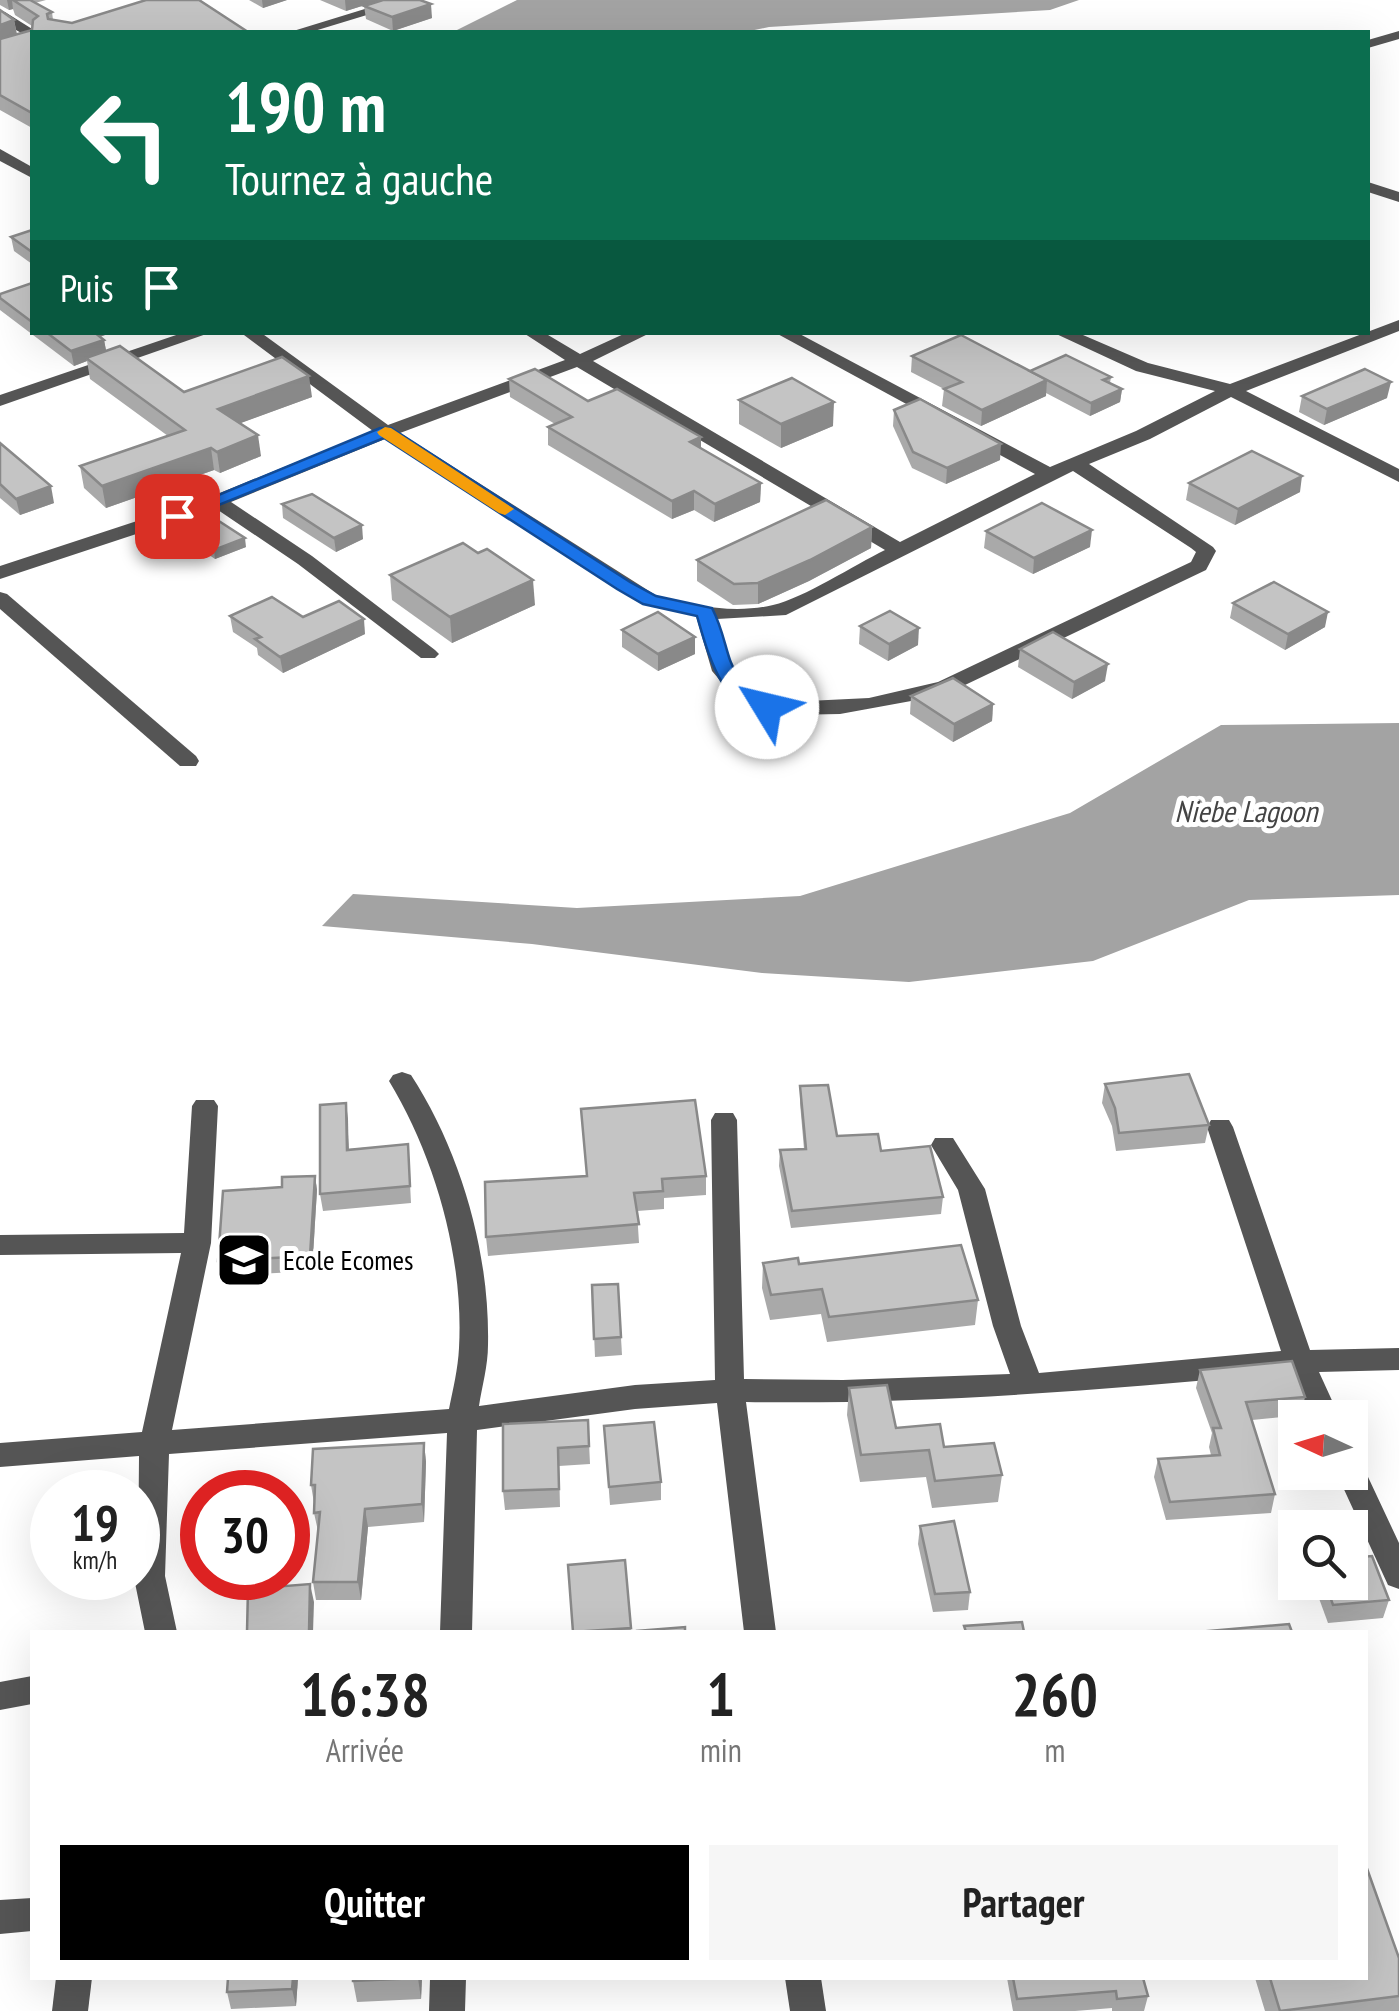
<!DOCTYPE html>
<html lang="fr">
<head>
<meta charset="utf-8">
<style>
	:root { --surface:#fff; --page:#f6f6f6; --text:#222; --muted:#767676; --accent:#000 }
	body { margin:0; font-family:"PT Sans Narrow",sans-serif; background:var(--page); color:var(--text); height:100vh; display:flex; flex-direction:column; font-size:38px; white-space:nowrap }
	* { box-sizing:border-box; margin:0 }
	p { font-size:32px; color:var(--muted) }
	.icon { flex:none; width:55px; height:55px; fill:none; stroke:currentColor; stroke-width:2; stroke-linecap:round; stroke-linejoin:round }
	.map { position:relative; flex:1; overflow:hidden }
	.sheet { position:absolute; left:30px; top:1630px; width:1338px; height:350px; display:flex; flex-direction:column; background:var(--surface); border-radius:0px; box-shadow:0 10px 40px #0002 }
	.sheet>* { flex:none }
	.guide { position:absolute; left:30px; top:30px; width:1340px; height:305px; border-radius:0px; box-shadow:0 10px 40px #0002; background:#0b6e4f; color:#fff; overflow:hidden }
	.needle { width:65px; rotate:274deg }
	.fabs { position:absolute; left:1278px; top:1400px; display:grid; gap:20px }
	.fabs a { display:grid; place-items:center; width:90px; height:90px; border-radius:0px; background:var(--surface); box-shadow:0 10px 40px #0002; font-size:50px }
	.speed { position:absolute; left:30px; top:1470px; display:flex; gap:20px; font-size:50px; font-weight:700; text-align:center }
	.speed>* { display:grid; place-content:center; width:130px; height:130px; border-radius:50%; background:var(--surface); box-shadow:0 10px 40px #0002; line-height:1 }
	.speed small { font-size:25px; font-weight:400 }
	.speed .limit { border:15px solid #d22; background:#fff; color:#111 }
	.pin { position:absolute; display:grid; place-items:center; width:85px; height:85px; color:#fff; margin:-42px; border-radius:20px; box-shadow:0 5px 15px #0006 }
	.me { position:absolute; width:110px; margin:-55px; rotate:306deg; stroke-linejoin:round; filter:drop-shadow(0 0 8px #0008) }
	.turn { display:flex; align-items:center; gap:35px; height:210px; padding:0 30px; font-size:45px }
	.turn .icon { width:130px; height:130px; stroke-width:2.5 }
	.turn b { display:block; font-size:70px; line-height:85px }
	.then { display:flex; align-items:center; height:95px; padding:0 30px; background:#0003; gap:20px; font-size:38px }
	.eta { display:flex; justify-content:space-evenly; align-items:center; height:170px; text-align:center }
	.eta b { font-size:60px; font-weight:700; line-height:70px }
	.button { display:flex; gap:20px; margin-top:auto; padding:20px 30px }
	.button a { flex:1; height:115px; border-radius:0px; background:var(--accent); color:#fff; font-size:40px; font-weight:700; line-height:115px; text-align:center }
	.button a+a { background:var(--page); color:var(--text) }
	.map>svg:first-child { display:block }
	.water { fill:#a3a3a3 }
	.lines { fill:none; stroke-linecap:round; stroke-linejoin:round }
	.minor { fill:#555; fill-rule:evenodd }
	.wall { fill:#a9a9a9 }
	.shaded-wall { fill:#898989 }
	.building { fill:#c4c4c4; stroke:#898989; stroke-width:2.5 }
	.route { fill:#1a73e8; stroke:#114b97; stroke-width:2.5 }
	.slow { fill:#f59e0b }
	.labels { text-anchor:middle; stroke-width:10; stroke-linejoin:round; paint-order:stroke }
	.poi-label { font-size:28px; fill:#000; stroke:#fff; text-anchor:start }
	.water-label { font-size:30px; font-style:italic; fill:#444; stroke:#fff }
</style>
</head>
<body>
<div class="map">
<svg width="1399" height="2011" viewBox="0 0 1399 2011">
	<rect width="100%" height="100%" fill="#fff"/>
	<g class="water">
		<path d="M517,0H1079L1050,10L769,27L745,32H453Z"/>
		<path d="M1399,723V895L1249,900L1093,961L909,982L762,973L532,944L322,926L353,894L577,908L800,896L1070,813L1221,725Z"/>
	</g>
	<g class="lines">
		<g class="minor">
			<path d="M394,0H416L311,32H290Z"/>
			<path d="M0,11L5,12L37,32H32V39L0,21Z"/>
			<path d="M1399,31V39L1368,48V40Z"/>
			<path d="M0,149L32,167V178L0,161Z"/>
			<path d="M1368,182L1399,192V202L1368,192Z"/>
			<path d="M1399,320V331L1246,391L1399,469V482L1231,397L1150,439L1089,464L1213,547L1216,551L1206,570L944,695L840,714L787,715L740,704L712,671L696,616L643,604L385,439L231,502L312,556L435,650L439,654L435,658H421L298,564L215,508L0,579V566L210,497L373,431L240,332H260L388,425L565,360L522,332H543L580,354L628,332H652L593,361L900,542L1035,474L774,332H796L1050,467L1136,431L1215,391L1136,371L1052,332H1076L1148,363L1230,384ZM577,367L885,550C854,565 804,598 773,605C736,614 692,606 657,596L400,433ZM1073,471L1191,548L1196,552L1191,562L938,682L869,698L787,702L756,694L734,671L717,619L786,615Z"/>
			<path d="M185,332H212L0,406V395Z"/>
			<path d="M0,592L7,594L196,756L199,761L196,766H180L0,609Z"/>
			<path d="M402,1072L411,1075C461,1152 490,1253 488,1345C488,1366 482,1386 479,1406L635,1385L715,1380L711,1120L715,1113H733L737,1120L744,1379L843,1380L1010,1374L993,1326L958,1190L931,1145L935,1138H953L985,1189L1021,1326L1039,1373L1281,1351L1207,1127L1211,1120H1229L1233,1127L1310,1350L1399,1348V1370L1319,1372L1340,1418H1310L1290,1373C1109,1389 929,1405 746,1402L776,1632H744L717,1403L635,1409L477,1430L472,1632H440L447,1433L169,1454L165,1576L177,1632H145L134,1578H138L139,1456L0,1467V1443L142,1432L181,1253L0,1255V1235L184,1233L192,1106L196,1100H214L218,1106L211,1243L172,1430L449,1409C453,1389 458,1369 459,1348C464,1258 435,1157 389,1081L393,1075Z"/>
			<path d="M1350,1459L1361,1462L1399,1543V1589L1388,1585L1336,1472H1350Z"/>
			<path d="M32,1676V1704L0,1710V1682Z"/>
			<path d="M32,1898V1931L0,1934V1900Z"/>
			<path d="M56,1978H92L88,2011H52Z"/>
			<path d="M430,1978H466L465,2011H429Z"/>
			<path d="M785,1978H821L826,2011H790Z"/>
		</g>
	</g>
	<g class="wall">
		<path d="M0,0H46L35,3L52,12L53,20L72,23L199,0L32,32V128L0,110V10L14,20L17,34L32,30V26L15,15L13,9L9,10L0,5Z"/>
		<path d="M249,0H287L263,8Z"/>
		<path d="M320,0H381L346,11Z"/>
		<path d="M364,6L432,18L393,31L366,19Z"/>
		<path d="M32,230V264L14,251L11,237Z"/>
		<path d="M32,283V332H113L100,337L104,340L106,351L184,392L312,397L240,423L261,456L220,473L214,470L106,508L84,488L80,466L168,436L90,379L87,361L74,366L0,310V294Z"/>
		<path d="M912,356L1030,371L1111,377L1110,383L1122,389L1120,402L1090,416L1046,393V396L981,426L942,406L944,389L911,372Z"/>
		<path d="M509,379L588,401L701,449L761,483L760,502L714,522L694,510L672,519L548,445V427L555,424L510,397Z"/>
		<path d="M1302,396L1387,398L1324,425L1299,412Z"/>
		<path d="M739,400L833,426L781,448L739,424Z"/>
		<path d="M894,410L1000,460L946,484L912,468L893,426Z"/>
		<path d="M0,443L54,503L20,515L0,498Z"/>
		<path d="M1189,483L1300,492L1235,525L1186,500Z"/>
		<path d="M282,504L363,539L336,552L283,518Z"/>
		<path d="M179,526L246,547L215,559L180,535Z"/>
		<path d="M872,527L871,548L809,581L758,604L733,605L697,581V560Z"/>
		<path d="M986,531L1090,547L1033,574L984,548Z"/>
		<path d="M390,575L535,605L452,643L392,600Z"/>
		<path d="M1233,603L1325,627L1285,650L1230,618Z"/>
		<path d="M230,616L303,617L365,634L283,673L258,655L257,648L233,632Z"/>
		<path d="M860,626L918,645L888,661L859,644Z"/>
		<path d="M622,630L695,654L658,671L622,647Z"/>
		<path d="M1020,649L1105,681L1072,699L1018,667Z"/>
		<path d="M911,696L993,704L992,721L953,742L910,714Z"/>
		<path d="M1105,1084L1209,1125L1205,1143L1116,1151L1112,1126L1102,1103Z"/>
		<path d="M800,1086L837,1136L881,1151L943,1197L941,1214L791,1228L779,1166L780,1150L804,1149L800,1103Z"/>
		<path d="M346,1103L349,1149L408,1144L411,1203L323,1211L320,1194Z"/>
		<path d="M315,1176L317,1190L312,1271L221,1276L218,1261L282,1187Z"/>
		<path d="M586,1176H706V1195L664,1198V1209L637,1211L639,1243L488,1256L486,1237Z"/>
		<path d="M763,1263L799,1264L978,1300L975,1325L827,1342L821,1314L770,1320L762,1288Z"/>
		<path d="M618,1284L622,1355L595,1357L592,1285Z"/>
		<path d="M1200,1370L1305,1397L1301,1415L1252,1420L1275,1494L1271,1513L1166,1520L1154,1477L1158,1459L1211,1455L1209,1447L1212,1433L1196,1388Z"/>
		<path d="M849,1388L896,1428L944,1447L1002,1475L998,1502L932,1508L926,1477L860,1482L847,1415Z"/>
		<path d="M588,1420L590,1464L559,1466L560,1507L505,1510L503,1491Z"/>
		<path d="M604,1426L661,1482V1500L610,1505Z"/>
		<path d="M424,1443L426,1462L424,1522L368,1527L361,1600H316L313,1582L318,1531L314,1513V1503L311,1485Z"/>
		<path d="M920,1526L970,1592L968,1610L933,1612L918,1544Z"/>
		<path d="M625,1560L631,1632H573Z"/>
		<path d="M1313,1582H1350L1389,1600L1383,1618L1328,1623Z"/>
		<path d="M1399,1958V2011H1265L1255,1978H1365Z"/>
		<path d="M298,1978L296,2006L231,2009L227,1992Z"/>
		<path d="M422,1978L421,1999L357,2002L353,1981Z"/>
		<path d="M1007,1978H1143L1148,1996L1144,2011H1112V2008L1075,2011H1013Z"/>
	</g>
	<g class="shaded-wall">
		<path d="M7,0H12L13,9L9,10Z"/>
		<path d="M262,0H287L263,8Z"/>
		<path d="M345,0H381L346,11Z"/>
		<path d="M431,4L432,18L393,31L392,17Z"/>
		<path d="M14,20L17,36L0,42V25Z"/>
		<path d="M87,332H113L88,341Z"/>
		<path d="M104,340L107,355L86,358L87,361L74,366L71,351Z"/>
		<path d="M309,376L312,397L222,430L218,409Z"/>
		<path d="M1047,380L1046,396L981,426L982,410Z"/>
		<path d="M1391,382L1387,398L1324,425L1327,409Z"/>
		<path d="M1122,389L1120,402L1090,416L1091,403Z"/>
		<path d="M834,402L833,426L781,448V424Z"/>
		<path d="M258,435L261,456L220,473L217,452Z"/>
		<path d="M701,437V455L690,442Z"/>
		<path d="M1001,444L1000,460L946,484L947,468Z"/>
		<path d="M211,448L214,470L106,508L102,486Z"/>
		<path d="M1302,476L1300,492L1235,525L1238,509Z"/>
		<path d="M761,483L760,502L714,522L715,504Z"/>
		<path d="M51,486L54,503L20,515L16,499Z"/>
		<path d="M694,491V510L672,519V501Z"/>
		<path d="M362,525L363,539L336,552L334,538Z"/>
		<path d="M872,527L871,548L809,581L758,604V583Z"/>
		<path d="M1092,530L1090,547L1033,574L1034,558Z"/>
		<path d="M245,538L246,547L215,559L214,550Z"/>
		<path d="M533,580L535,605L452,643L450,617Z"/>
		<path d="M1328,612L1325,627L1285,650L1288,634Z"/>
		<path d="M364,619L365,634L283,673L280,657Z"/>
		<path d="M919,628L918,645L888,661L889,644Z"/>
		<path d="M695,637V654L658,671V654Z"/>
		<path d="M1108,664L1105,681L1072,699L1074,682Z"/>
		<path d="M993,704L992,721L953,742L954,724Z"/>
		<path d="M346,1103L348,1119L349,1166L347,1150Z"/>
		<path d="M315,1176L317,1190L312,1271L310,1256Z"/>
		<path d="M424,1443L426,1462L424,1522L422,1504Z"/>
		<path d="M365,1509L368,1527L361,1600L358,1582Z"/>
		<path d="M310,1584L314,1602L313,1632H309Z"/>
		<path d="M293,1978H298L296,2006L292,1989Z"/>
		<path d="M418,1978H422L421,1999Z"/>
	</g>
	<g class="building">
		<path d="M13,0H30L52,12L47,14L48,19L72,23L146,0H199L248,32H32V113L0,95V39L32,30L33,20L38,16Z"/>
		<path d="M383,0H420L431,4L392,17L364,6Z"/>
		<path d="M0,10L14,20L0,25Z"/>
		<path d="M32,230V252L11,237Z"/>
		<path d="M32,283V322L0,298V294Z"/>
		<path d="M46,332H94L104,340L71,351Z"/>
		<path d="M961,335L1047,380L982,410L944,389L962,382L912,356Z"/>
		<path d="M120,346L184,392L282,357L309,376L218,409L258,435L217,452L211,448L102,486L80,466L185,430L86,358Z"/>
		<path d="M1066,355L1111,377L1103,380L1122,389L1091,403L1030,371Z"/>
		<path d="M535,369L588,401L617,389L701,437L690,442L761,483L715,504L694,491L672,501L548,427L572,417L509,379Z"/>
		<path d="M1365,369L1391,382L1327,409L1302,396Z"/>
		<path d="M792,378L834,402L781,424L739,400Z"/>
		<path d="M920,399L1001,444L947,468L913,452L894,410Z"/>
		<path d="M0,443L51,486L16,499L0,484Z"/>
		<path d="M1252,451L1302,476L1238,509L1189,483Z"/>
		<path d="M312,494L362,525L334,538L282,504Z"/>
		<path d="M826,500L872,527L810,560L758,583L734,584L697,560Z"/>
		<path d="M1042,503L1092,530L1034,558L986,531Z"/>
		<path d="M208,514L245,538L214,550L179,526Z"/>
		<path d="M463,543L478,553L487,549L533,580L450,617L390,575Z"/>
		<path d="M1274,582L1328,612L1288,634L1233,603Z"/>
		<path d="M272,597L303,617L339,601L364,619L280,657L255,639L261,637L230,616Z"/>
		<path d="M890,611L919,628L889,644L860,626Z"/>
		<path d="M658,612L695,637L658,654L622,630Z"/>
		<path d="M1053,632L1108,664L1074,682L1020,649Z"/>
		<path d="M953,678L993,704L954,724L911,696Z"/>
		<path d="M1189,1074L1209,1125L1119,1133L1115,1108L1105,1084Z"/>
		<path d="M828,1085L837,1136L878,1134L881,1151L930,1146L943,1197L792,1211L780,1150L806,1149L800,1086Z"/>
		<path d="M695,1100L706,1176L662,1179L663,1191L634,1193L639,1224L486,1237L485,1182L587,1176L581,1109Z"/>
		<path d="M346,1103L347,1150L408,1144L410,1186L320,1194V1105Z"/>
		<path d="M315,1176L310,1256L218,1261L223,1191L282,1187V1177Z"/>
		<path d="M961,1245L978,1300L829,1317L822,1289L771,1295L763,1263L798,1258L799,1264Z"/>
		<path d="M618,1284L621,1337L594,1339L592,1285Z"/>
		<path d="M1292,1361L1305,1397L1246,1402L1275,1494L1170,1502L1158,1459L1220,1455L1213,1428H1221L1200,1370Z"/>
		<path d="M887,1385L896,1428L940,1424L944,1447L994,1443L1002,1475L935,1481L929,1450L861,1455L849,1388Z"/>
		<path d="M588,1420L589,1446L558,1448L559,1489L503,1491V1424Z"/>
		<path d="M654,1422L661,1482L609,1487L604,1426Z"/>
		<path d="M424,1443L422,1504L365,1509L358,1582H313L320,1512L314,1513L315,1485H311L313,1449Z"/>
		<path d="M954,1521L970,1592L935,1594L920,1526Z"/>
		<path d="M1372,1556L1389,1600L1333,1605L1325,1582H1350V1558Z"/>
		<path d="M625,1560L631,1628L573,1632L568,1565Z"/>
		<path d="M310,1584L309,1632H247L248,1589Z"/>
		<path d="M1022,1622L1024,1632H966L964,1626Z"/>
		<path d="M1289,1624L1292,1632H1197Z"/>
		<path d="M685,1627V1632H637V1631Z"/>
		<path d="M1365,1863L1399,1958V1996L1280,2011L1270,1978H1365Z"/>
		<path d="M228,1978H293L292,1989L227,1992Z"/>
		<path d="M353,1978H418L353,1981Z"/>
		<path d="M1013,1978H1143L1148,1996L1117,1999L1116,1991L1017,1999Z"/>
	</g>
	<path class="route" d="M380,428H391L630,582L656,596L712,608C734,651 720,679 774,703V711C724,721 707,650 697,616L643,604L617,589L384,438L184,519L177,521L168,516Z"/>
	<path class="slow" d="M385,427L391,428L514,509L505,515L499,513L379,435L377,432Z"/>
	<defs>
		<g id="school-square" transform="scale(2.875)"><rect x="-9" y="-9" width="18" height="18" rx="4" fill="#000" stroke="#fff"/><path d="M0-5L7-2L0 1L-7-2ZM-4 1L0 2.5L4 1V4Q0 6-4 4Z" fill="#fff"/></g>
	</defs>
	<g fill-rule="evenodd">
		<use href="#school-square" x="244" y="1260"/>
	</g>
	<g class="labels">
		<g class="poi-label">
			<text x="283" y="1270">Ecole Ecomes</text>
		</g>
		<g class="water-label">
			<text x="1246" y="822">Niebe Lagoon</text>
		</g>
	</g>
</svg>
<div class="fabs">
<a><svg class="needle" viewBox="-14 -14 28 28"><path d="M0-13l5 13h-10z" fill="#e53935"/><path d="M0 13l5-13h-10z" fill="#767676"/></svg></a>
<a><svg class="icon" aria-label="search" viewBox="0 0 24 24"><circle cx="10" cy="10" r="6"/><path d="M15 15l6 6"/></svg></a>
</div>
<div class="speed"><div>19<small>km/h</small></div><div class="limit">30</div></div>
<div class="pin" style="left:177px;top:516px;background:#d93025"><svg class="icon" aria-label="arrive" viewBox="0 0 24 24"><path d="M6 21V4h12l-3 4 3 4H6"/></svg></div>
<svg class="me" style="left:767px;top:707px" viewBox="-20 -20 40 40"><circle r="19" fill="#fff"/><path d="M0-13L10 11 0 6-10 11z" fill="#1a73e8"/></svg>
<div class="guide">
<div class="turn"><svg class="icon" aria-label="left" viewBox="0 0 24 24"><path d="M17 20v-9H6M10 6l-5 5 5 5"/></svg><div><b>190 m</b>Tournez à gauche</div></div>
<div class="then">Puis<svg class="icon" aria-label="arrive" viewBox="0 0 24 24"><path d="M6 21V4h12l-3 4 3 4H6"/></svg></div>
</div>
<section class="sheet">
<div class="eta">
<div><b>16:38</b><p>Arrivée</p></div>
<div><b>1</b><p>min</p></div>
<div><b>260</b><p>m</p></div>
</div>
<div class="button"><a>Quitter</a><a>Partager</a></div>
</section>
</div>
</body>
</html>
